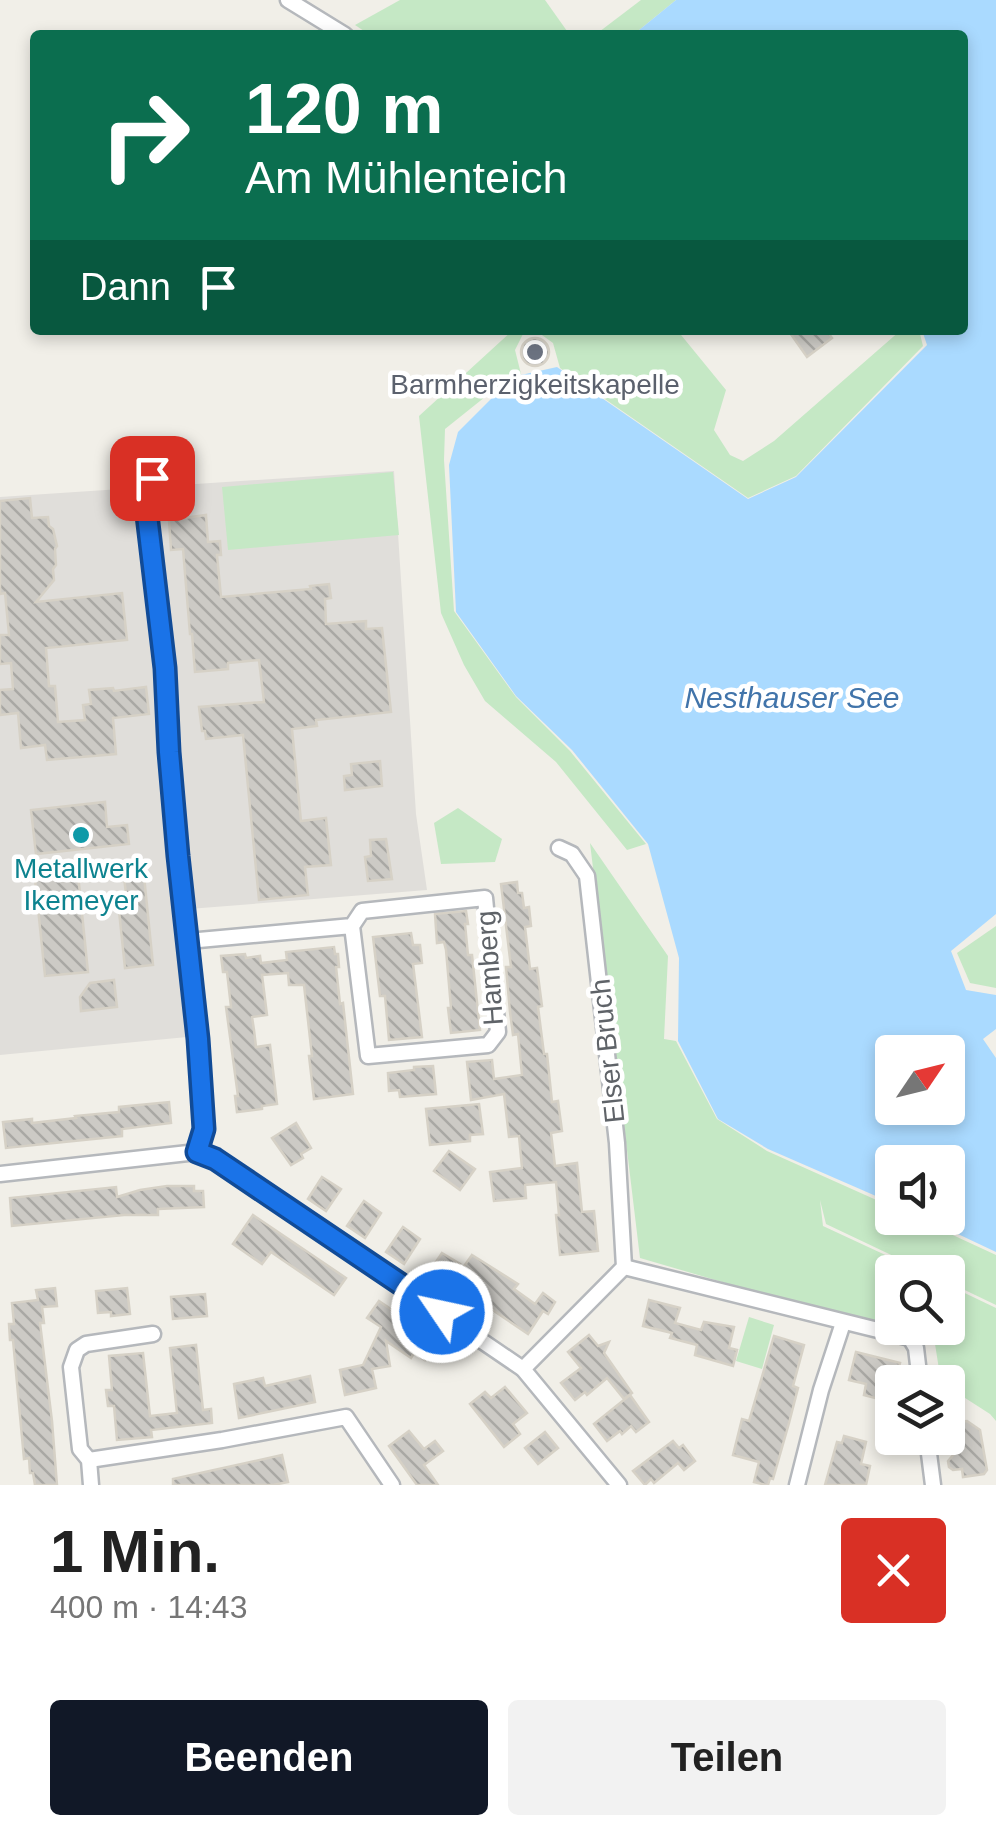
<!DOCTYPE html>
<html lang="de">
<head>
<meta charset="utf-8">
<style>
	:root { --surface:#fff; --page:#f2f2f2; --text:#222; --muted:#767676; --accent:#111827 }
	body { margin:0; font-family:Arial,sans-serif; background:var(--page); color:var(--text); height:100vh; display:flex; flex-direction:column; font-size:38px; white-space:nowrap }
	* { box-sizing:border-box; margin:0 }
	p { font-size:32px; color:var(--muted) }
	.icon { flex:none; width:55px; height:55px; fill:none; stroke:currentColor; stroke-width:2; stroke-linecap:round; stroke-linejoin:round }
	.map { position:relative; height:1485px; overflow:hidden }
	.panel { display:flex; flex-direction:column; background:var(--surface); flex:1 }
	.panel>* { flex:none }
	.hud { position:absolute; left:30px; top:30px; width:938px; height:305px; border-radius:10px; box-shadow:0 5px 15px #0003; background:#0b6e4f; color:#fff; overflow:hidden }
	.needle { width:65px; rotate:55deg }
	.buttons { position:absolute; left:875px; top:1035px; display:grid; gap:20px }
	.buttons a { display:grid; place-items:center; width:90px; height:90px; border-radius:10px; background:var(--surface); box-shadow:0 5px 15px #0003; font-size:50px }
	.pin { position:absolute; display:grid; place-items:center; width:85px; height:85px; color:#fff; margin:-42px; border-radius:20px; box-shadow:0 5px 15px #0006 }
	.me { position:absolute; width:110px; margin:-55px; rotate:304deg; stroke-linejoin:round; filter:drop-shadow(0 0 8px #0008) }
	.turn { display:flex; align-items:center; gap:35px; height:210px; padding:0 50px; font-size:45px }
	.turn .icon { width:130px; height:130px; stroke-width:2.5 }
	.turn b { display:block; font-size:70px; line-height:85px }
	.then { display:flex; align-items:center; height:95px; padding:0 50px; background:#0003; gap:20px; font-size:38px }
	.round { display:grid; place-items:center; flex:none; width:105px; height:105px; border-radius:10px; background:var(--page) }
	.headline { display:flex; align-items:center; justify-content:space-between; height:170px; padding:0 50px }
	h1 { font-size:60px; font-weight:800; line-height:75px }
	.primary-button { display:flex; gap:20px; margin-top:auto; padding:20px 50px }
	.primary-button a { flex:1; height:115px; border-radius:10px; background:var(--accent); color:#fff; font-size:40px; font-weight:800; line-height:115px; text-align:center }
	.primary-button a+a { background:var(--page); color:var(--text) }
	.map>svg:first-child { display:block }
	.industrial { fill:#e0deda }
	.green { fill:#c5e8c5 }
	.water { fill:#aadaff; fill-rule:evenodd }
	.building { fill:url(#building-back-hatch); stroke:#d6d1c6; stroke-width:2.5 }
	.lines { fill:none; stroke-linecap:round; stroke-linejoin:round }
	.street-casing { stroke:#b5b8bc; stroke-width:19 }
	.street { stroke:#fff; stroke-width:14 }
	.route-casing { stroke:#114b97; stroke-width:25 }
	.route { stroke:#1a73e8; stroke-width:18 }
	.worship-dot { fill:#6b7280; stroke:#fff; stroke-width:4 }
	.culture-dot { fill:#0f9aa8; stroke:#fff; stroke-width:4 }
	.labels { text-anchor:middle; stroke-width:9; stroke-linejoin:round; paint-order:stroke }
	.worship-label { font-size:28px; fill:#5b616d; stroke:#fff }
	.culture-label { font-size:28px; fill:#0d838f; stroke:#fff }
	.street-label { font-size:28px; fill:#5f6368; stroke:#fff }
	.water-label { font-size:30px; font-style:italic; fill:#4174aa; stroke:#fff }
</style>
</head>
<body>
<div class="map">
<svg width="996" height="1485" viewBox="0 0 996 1485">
	<defs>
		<pattern id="building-back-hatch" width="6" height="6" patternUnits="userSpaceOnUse" patternTransform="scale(2.5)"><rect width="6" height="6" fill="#cccac5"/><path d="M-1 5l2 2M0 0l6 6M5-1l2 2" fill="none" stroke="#a9a8a4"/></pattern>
	</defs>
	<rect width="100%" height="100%" fill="#f1efe8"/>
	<path class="industrial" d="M394,471L416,814L427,890L176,910L187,1037L0,1055V497Z"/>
	<g class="green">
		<path d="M400,0H545L567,31L561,35H370L355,25Z"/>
		<path d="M641,0H676L633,35H595Z"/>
		<path d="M513,330H525L515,350L521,374L500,385L445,429L444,460L454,611L516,697L570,751L646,844L627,850L556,762L485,701L464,665L441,613L419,416Z"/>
		<path d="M535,330H640L642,332L646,330H677L726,390L714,430L730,455L743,461L774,441L901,330H919L923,346L796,476L748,498L560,368L553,343Z"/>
		<path d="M393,472L399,535L228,550L222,487Z"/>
		<path d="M458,808L502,839L495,862L441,864L434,823Z"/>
		<path d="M590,843L668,956L664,1039L676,1041L717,1119L767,1151L892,1207V1218H916L996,1255V1305L948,1282V1272H927L826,1224L820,1200L823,1226L922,1272H892V1328H948V1285L996,1308V1421L990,1414L948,1387V1382H941L935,1344L640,1258Z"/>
		<path d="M996,926V988L970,983L957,953Z"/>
		<path d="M749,1317L774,1325L762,1369L736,1361Z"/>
	</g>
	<path class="water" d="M676,0H996V914L951,951L966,990L996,995V1029L983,1039L996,1058V1252L924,1218H948V1162H892V1203L768,1149L718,1119L678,1041L679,958L648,844L572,750L516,696L456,612L449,465L458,432L503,387L521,375L557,367L748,499L796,477L927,345L922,330H962V35H633ZM892,1052H948V1108H892Z"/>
	<g class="building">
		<path d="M788,330H826L832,338L807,357Z"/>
		<circle cx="535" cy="352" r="14"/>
		<path d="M30,498L32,518L48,517L49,526L53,529L57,546L55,549L56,565L53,569L54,580L36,602L122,593L127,640L46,648L49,686H55L58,722L85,720L83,705L91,704L89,690L113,688L114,691L146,687L149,714L113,718L116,754L47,760L45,745L21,748L18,713L0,715V690L13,689L11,663L0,664V635H9L5,593L0,594V501Z"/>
		<path d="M206,515L208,542L220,541L221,555H217L221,597L311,589L310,586L329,584L331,598L325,599L326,624L366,621V629L382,628L391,712L316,720L317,726L292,729L301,821L326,818L331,865L305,867L308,895L259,900L243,735L206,739L205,731H202L199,707L264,702L259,660L228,663V669L195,672L192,634H190L183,549L171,550L169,520Z"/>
		<path d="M380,761L382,786L345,790L344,776L352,775L351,764Z"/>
		<path d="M105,802L107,827L127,825L129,844L36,854L31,810Z"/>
		<path d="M386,839L392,879L368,881L365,857L371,856L370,840Z"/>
		<path d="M143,866L153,965L125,968L119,911L128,910L123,869Z"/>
		<path d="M78,874L88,972L45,976L35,879Z"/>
		<path d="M517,882L518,893H522L524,908L529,907L531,926L525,927L530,969L537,968L542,1006L538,1007L544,1054H547L552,1102L558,1101L562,1131L551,1133L555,1166L577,1163L582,1212L594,1211L598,1251L560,1255L556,1215H559L556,1182L525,1185L526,1198L494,1201L490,1172L522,1168L519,1136L509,1137L504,1094L471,1100L467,1062L492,1060L494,1079L522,1075L518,1034L513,1035L510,1012L506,967H511L501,884Z"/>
		<path d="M466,911L468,924H465L468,955H472L480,1030L451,1033L448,1008H451L446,950L444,942L437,943L435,914Z"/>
		<path d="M411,933L413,945H420L422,963L413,964L422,1037L389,1040L385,996H380L373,937Z"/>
		<path d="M334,947L335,954H338L339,967H336L340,1004L343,1003L353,1094L314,1099L309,1056H312L304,985H289L288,973L262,975L267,1015L252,1017L254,1030L256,1047L270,1045L277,1104L262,1106V1109L237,1112L235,1096H238L226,1007H231L227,972H223L221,956L245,954L246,958L260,956L261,963L287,960L286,952Z"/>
		<path d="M114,980L117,1007L81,1011L80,997L90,983Z"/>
		<path d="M433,1066L436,1094L400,1097L399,1090L389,1091L388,1073L414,1070V1067Z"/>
		<path d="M169,1102L171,1123L122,1129V1136L6,1148L3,1122L32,1119V1123L76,1118L75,1116L119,1112V1107Z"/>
		<path d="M479,1104L483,1134L470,1135V1141L430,1145L426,1109Z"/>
		<path d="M296,1123L311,1148L301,1154L303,1158L291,1165L272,1138Z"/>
		<path d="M449,1151L475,1169L460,1190L434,1171Z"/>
		<path d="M322,1177L341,1189L326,1211L308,1199Z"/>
		<path d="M167,1186H194V1191H203L204,1207L158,1209V1215H124L12,1226L10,1198L116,1187L117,1197L140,1190Z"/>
		<path d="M364,1201L381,1213L365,1238L347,1226Z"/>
		<path d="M253,1215L346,1278L334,1295L271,1252L262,1264L233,1244Z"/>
		<path d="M403,1227L420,1239L404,1264L386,1252Z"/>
		<path d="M442,1253L460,1264L442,1290L425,1278Z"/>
		<path d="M472,1255L518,1284L514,1289L535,1304L543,1293L555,1302L548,1314L543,1311L528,1334L488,1307L481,1318L463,1306L479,1282L462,1269Z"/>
		<path d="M55,1288L57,1306L42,1307L44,1323H40L52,1421L57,1485H35L33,1473H30L29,1458L24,1459L13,1340H10L9,1324H14L12,1303L38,1300L36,1290Z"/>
		<path d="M127,1288L130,1314L111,1316V1312L98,1313L96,1291Z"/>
		<path d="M205,1294L207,1316L173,1319L171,1297Z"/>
		<path d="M649,1300L680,1308L675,1323L701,1330L704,1322L734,1327L729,1348L737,1350L733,1366L695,1355L697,1345L670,1338L672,1333L643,1326Z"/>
		<path d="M379,1301L398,1314L397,1316L437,1343L425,1360L414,1353L411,1358L386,1341L390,1366L372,1369L376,1388L345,1395L340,1370L363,1365L381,1327L367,1318Z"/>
		<path d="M589,1335L598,1346L609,1342L604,1353L632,1393L624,1399L607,1378L587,1395L585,1392L575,1400L561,1383L581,1368L568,1352Z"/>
		<path d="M774,1336L804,1345L793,1386L798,1388L789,1423L773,1479L770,1478L768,1485H766L754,1482L759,1462L733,1455L742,1419L749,1421Z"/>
		<path d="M196,1345L203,1410L211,1409L212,1423L151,1430L152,1437L117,1440L114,1406H108L106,1390H112L109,1356L143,1353L150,1416L177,1413L170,1348Z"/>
		<path d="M856,1352L900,1363L895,1382H884L879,1399L864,1395L866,1384L849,1380Z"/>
		<path d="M310,1376L315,1402L239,1418L234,1384L263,1378L265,1386Z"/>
		<path d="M505,1387L527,1413L513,1424L520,1434L504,1447L470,1404L485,1392L491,1398Z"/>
		<path d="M630,1395L649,1422L636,1432L631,1426L622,1434L620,1431L607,1441L594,1424Z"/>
		<path d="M967,1421L980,1430L987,1470L984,1474L963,1477L962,1469L953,1470L949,1467L948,1461L954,1454L946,1448L944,1439L948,1438V1423Z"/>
		<path d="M409,1431L424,1449L435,1441L443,1451L424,1465L438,1485H417L389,1446Z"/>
		<path d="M545,1432L558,1448L538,1464L525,1448Z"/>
		<path d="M844,1436L866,1442L861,1464L870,1466L866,1485H825L837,1442L842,1443Z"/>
		<path d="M673,1441L679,1448L683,1445L695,1461L684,1470L678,1463L654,1483L651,1479L645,1485L633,1471Z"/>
		<path d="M282,1455L288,1482L273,1485H173V1479Z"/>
	</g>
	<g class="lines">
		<g class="street-casing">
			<g id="street">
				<path d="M288,0L345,35"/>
				<path d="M152,478L145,498L165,669L169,752L198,1039L204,1129L197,1152"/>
				<path d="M188,941L352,926L368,1056L488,1045L498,1032L485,898L362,911L352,926"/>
				<path d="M0,1174L197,1152L215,1159L523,1369L619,1485"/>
				<path d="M624,1267L910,1338L916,1348L920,1382"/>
				<path d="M523,1369L624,1267L617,1143L587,876L572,854L559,848"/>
				<path d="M927,1438L933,1485"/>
				<path d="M89,1460L222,1440L346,1417L392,1485"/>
				<path d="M91,1485L89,1460L80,1449L71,1367L77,1350L86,1344L153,1334"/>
				<path d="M797,1485L821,1390L843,1323"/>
			</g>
		</g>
		<use href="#street" class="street"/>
	</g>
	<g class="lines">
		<g class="route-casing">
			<path id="route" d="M152,478L145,498L165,668L169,752L178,856L198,1039L204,1129L197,1152L215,1159L442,1312"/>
		</g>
		<use href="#route" class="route"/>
	</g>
	<circle class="worship-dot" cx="535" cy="352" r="10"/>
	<circle class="culture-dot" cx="81" cy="835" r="10"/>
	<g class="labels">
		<g class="worship-label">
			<text x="535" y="394">Barmherzigkeitskapelle</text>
		</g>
		<g class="culture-label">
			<text x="81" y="878">Metallwerk<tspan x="81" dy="32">Ikemeyer</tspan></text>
		</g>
		<g class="street-label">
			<text transform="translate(489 968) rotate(-94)" y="10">Hamberg</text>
			<text transform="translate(607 1051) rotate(-96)" y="10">Elser Bruch</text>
		</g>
		<g class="water-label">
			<text x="792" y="708">Nesthauser See</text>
		</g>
	</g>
</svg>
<div class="buttons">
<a><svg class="needle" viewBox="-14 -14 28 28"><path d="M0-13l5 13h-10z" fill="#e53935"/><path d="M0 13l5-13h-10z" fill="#767676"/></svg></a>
<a><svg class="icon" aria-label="sound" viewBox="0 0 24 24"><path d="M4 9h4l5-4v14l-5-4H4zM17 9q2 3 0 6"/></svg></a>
<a><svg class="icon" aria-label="search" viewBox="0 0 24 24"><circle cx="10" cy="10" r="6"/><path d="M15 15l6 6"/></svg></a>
<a><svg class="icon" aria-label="layers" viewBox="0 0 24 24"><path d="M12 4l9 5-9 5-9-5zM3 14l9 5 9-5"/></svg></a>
</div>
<div class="pin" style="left:152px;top:478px;background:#d93025"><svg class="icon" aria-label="arrive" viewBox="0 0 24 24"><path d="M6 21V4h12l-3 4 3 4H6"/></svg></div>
<svg class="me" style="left:442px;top:1312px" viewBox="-20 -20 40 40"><circle r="17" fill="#1a73e8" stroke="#fff" stroke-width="3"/><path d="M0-11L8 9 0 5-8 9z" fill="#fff"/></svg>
<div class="hud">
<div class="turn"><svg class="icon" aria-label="right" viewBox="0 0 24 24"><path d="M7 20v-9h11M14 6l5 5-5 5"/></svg><div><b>120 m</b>Am Mühlenteich</div></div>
<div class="then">Dann<svg class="icon" aria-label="arrive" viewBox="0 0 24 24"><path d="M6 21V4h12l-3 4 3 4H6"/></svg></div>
</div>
</div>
<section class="panel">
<div class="headline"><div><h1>1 Min.</h1><p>400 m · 14:43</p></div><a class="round" style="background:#d93025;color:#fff"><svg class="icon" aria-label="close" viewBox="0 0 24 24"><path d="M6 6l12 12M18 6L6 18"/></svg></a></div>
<div class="primary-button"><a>Beenden</a><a>Teilen</a></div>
</section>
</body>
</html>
